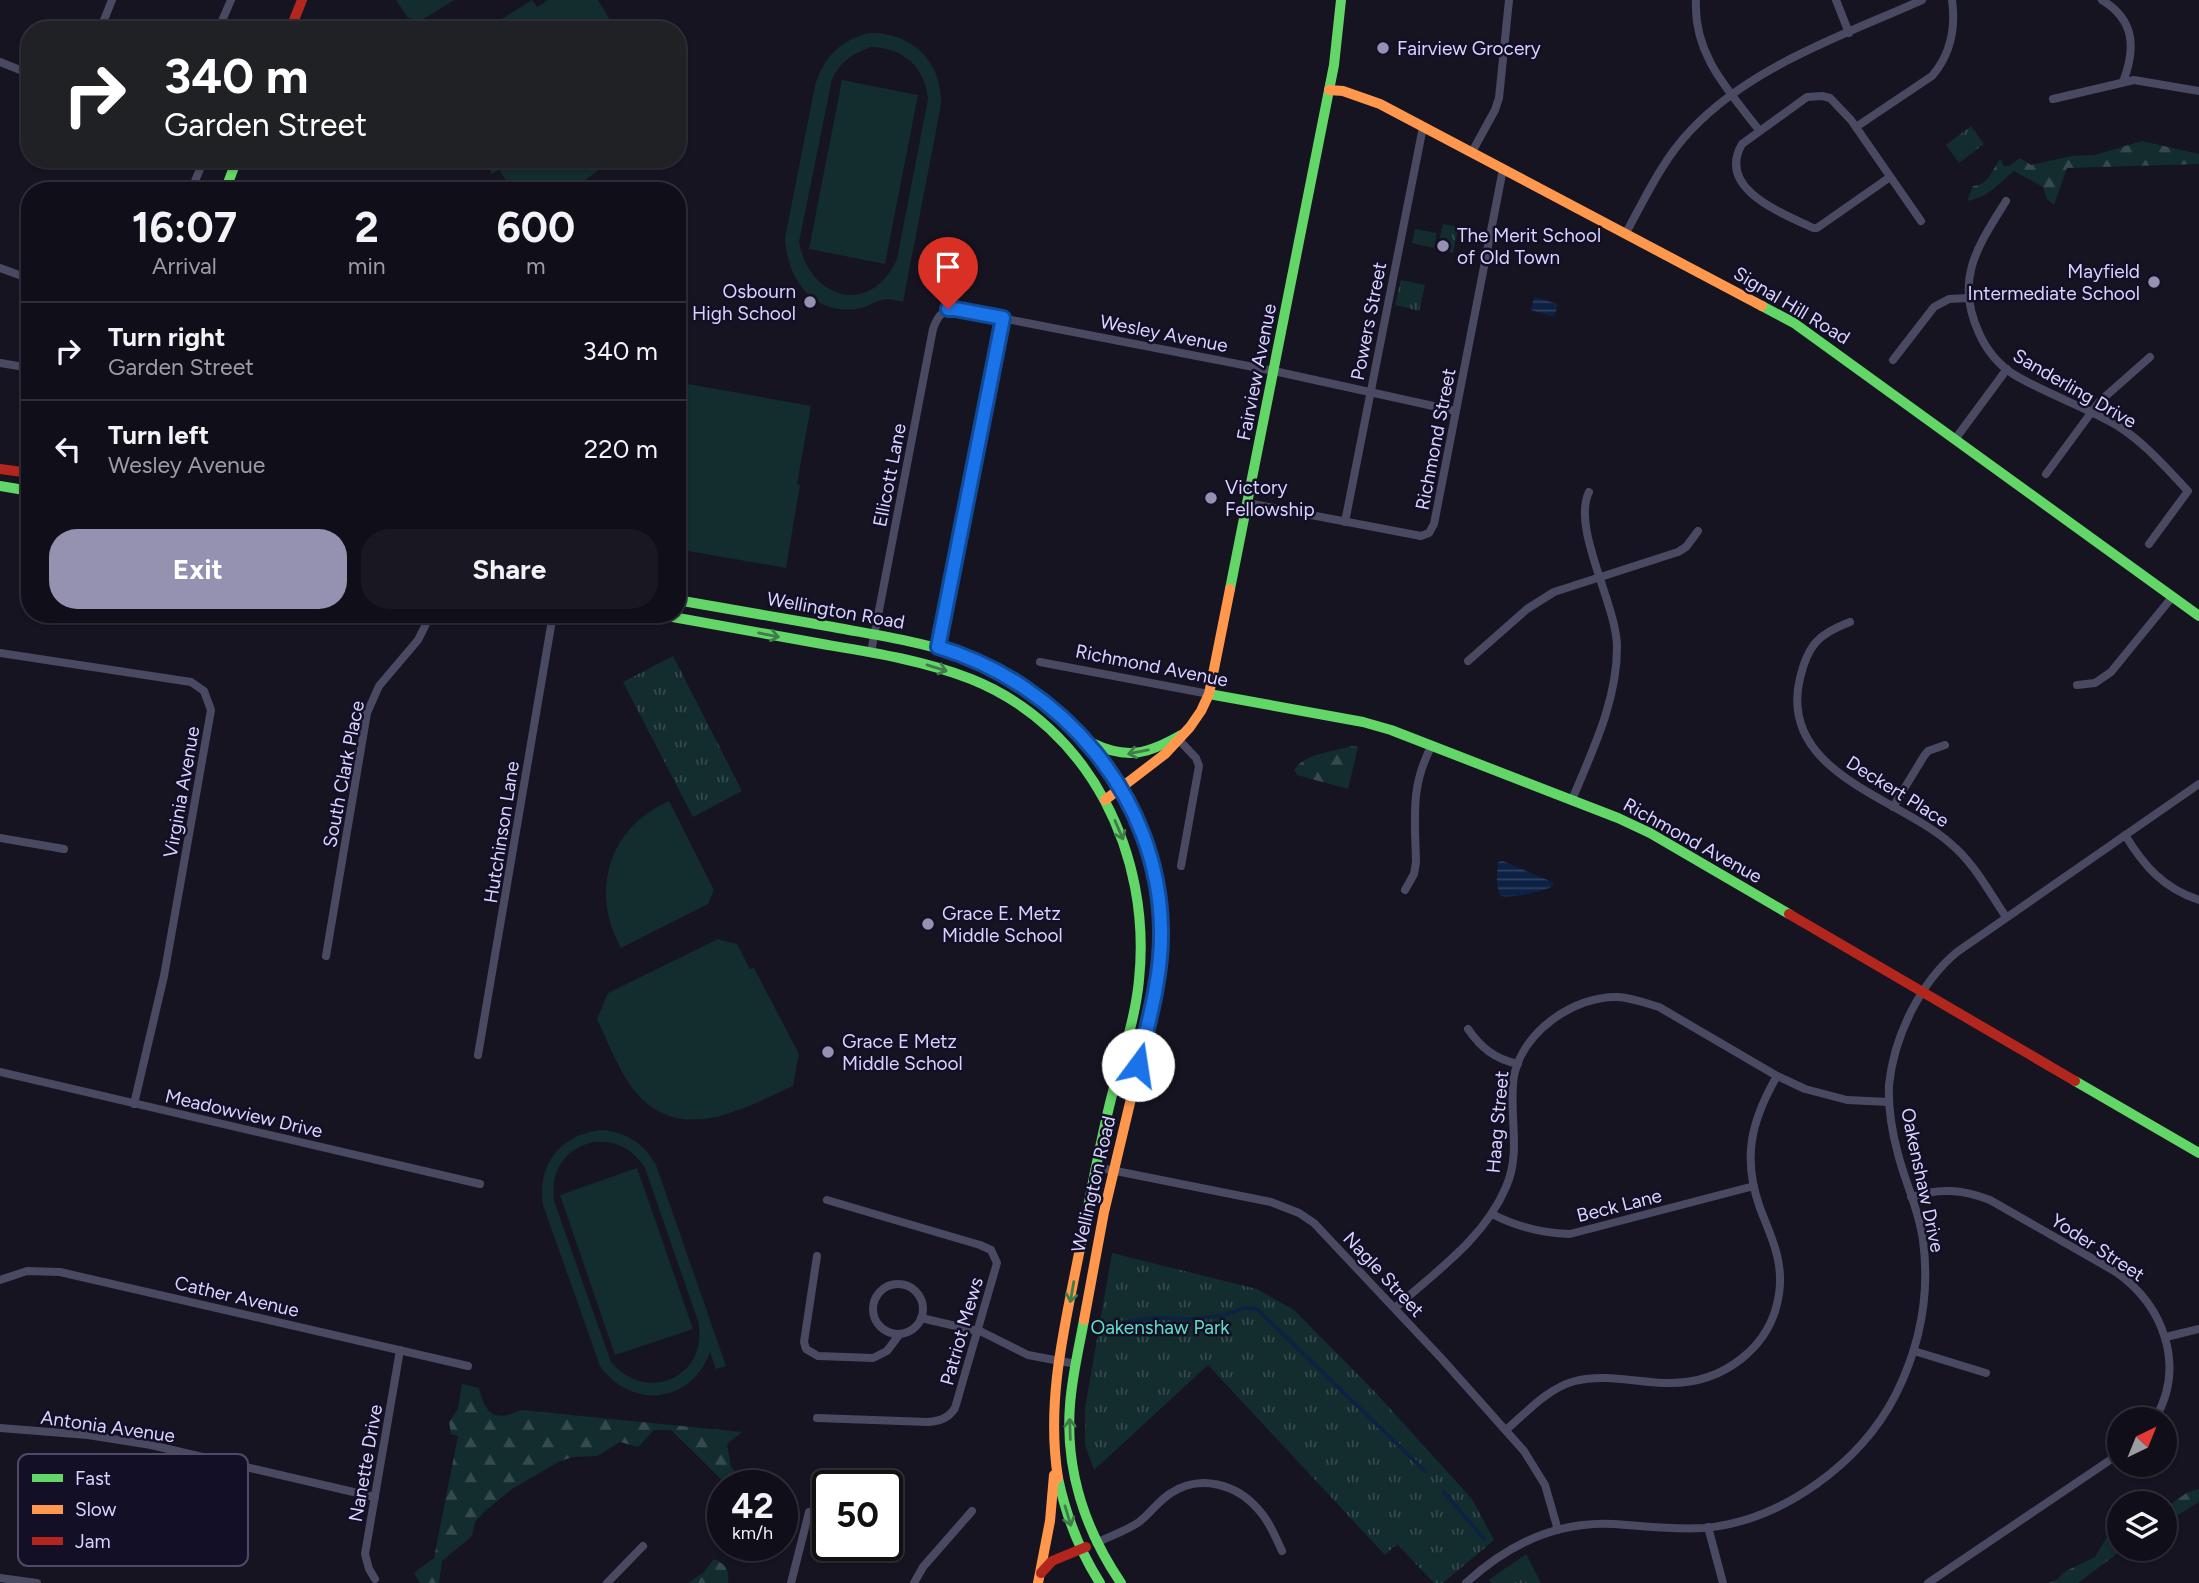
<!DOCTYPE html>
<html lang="en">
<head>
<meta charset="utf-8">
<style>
	:root { --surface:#100f19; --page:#191822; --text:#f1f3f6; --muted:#9c9ca2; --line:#302f38; --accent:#9591b1 }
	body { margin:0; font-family:Figtree,sans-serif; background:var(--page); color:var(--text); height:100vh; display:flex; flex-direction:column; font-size:26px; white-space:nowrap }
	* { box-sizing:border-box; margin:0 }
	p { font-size:23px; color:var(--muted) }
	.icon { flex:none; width:38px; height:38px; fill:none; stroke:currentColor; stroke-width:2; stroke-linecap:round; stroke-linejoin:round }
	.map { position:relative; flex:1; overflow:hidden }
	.sheet { position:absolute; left:21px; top:182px; width:665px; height:441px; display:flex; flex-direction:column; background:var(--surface); border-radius:28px; box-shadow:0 2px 5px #0004,0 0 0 2px var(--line) }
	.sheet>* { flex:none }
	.guide { position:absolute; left:21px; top:21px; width:665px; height:147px; border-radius:28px; box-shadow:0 2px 5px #0004,0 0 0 2px var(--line); background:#202124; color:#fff; overflow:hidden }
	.needle { width:46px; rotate:43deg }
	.tools { position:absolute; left:2107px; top:1407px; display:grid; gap:14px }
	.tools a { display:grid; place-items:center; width:70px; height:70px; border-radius:50%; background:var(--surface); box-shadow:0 2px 5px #0004,0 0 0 2px var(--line); font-size:35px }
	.speed { position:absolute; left:707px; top:1470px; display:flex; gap:14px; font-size:35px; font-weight:700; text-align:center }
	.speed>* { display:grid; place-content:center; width:91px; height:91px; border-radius:50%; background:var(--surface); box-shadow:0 2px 5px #0004,0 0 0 2px var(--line); line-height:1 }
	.speed small { font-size:18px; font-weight:400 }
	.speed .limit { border:4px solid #111; border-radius:10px; background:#fff; color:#111 }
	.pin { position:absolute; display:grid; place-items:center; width:60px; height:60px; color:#fff; margin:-72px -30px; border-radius:50% 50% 50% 0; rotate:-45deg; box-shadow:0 0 7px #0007 }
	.pin .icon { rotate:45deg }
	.me { position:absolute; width:77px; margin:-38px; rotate:14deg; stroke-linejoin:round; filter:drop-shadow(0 0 5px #0008) }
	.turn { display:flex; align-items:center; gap:24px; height:147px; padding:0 28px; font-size:32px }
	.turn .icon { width:91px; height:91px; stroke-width:2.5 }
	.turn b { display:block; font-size:49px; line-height:60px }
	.eta { display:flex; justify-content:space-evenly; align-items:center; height:119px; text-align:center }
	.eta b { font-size:42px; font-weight:700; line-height:49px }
	.cta { display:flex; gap:14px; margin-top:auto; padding:14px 28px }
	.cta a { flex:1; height:80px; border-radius:28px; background:var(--accent); color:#fff; font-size:28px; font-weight:700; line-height:80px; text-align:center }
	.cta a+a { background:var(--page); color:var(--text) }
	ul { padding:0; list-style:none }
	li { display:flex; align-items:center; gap:21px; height:98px; padding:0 28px; border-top:2px solid var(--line) }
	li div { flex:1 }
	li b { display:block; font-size:26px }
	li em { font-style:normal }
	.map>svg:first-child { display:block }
	.grass { fill:#132c2d; fill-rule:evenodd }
	.forest { fill:url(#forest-firs) }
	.park { fill:url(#park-tufts) }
	.water { fill:url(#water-rules) }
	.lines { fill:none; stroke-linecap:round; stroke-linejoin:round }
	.stream { stroke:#0d2144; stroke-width:3.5 }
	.street { stroke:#4a4962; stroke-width:8 }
	.fast { stroke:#63d668; stroke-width:10 }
	.slow { stroke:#ff974d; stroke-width:10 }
	.jam { stroke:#b3261e; stroke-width:10 }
	.oneway { stroke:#3f7c4a }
	.route-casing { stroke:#114b97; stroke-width:18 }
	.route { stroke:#1a73e8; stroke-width:12 }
	.poi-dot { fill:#9591b1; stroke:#130f26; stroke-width:2.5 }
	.labels { text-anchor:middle; stroke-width:5; stroke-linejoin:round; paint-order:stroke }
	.poi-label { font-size:19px; fill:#d9d4ff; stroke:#130f26; text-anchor:start }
	.street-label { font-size:19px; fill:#d9d4ff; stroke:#130f26 }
	.park-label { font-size:19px; fill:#5fe0c0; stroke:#130f26 }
	.key { fill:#130f26; stroke:#4e4a67; stroke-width:2 }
	.key-label { font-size:19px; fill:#d9d4ff }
</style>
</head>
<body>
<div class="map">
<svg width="2199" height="1583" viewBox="0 0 2199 1583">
	<defs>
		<pattern id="forest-firs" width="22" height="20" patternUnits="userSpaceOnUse" patternTransform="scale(1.75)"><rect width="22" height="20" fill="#132c2d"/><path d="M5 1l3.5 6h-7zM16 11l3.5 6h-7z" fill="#354a4c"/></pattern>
		<pattern id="park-tufts" width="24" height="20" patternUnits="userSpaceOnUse" patternTransform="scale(1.75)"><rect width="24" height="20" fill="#132c2d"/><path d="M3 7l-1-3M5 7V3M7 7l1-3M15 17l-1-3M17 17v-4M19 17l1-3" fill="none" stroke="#354a4c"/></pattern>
		<pattern id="water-rules" width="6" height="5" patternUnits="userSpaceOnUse" patternTransform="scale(1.75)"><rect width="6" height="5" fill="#0d2144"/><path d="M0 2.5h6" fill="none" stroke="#304060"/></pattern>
	</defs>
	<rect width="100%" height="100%" fill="#161421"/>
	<g class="grass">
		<path d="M396,0H454L422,20L408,18Z"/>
		<path d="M532,0L537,7L548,0H598L616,30H500L504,27L500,20Z"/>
		<path d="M869,33C912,32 943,62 941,105L903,302C898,301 892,299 887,299C877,300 866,308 856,309C812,315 787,278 785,238L815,86C823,58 840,40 869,33ZM871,47C903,48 925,66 928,99L897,259C872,316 810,301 799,242L832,79C840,62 853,53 871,47Z"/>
		<path d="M842,80L918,95L885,264L809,249Z"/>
		<path d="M483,159H614L570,191H513L499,170L492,174Z"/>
		<path d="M1415,229L1437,233L1434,248L1412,243Z"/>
		<path d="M677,382L811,406L797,484L800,485L786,568L677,549Z"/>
		<path d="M669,801L714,890L708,904L621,948C589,890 609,828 669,801Z"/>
		<path d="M718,939L737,944L750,969L754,968L799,1054L793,1086C738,1111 673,1149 628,1082C616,1063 607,1040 597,1019L608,993Z"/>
		<path d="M604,1130C628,1133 644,1144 656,1165L726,1366L716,1369L710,1352C691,1404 632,1410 600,1366L543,1205C536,1164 563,1132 604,1130ZM594,1142C617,1140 633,1149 645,1168L698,1321C710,1376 647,1405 611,1362L554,1201C550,1171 565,1148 594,1142Z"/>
		<path d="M637,1168L693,1329L615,1355L560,1195Z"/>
	</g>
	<g class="forest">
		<path d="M2142,141L2199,154V164L2067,168L2054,205L2047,199L2043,187L2014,171C1998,184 1989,197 1967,201L1973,186C1989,185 1992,170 2000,159L2004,166H2009L2020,158L2031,165L2071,156L2095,155Z"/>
		<path d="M1351,746L1358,747L1348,789L1297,775L1294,770C1305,753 1334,752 1351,746Z"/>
		<path d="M462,1384L479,1388C486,1415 494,1422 521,1410L742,1432L727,1444L731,1467L739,1476L735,1483H725L671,1430H654L638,1447L620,1442L597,1456L573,1457L560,1461L512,1489L485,1511L475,1522L472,1536L442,1561L439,1583H420L414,1573L434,1558L458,1436L451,1434L449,1422L458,1409Z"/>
		<path d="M2199,1489V1502L2165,1523V1508L2188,1492Z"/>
		<path d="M2119,1531V1549H2123L2078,1583H2039H2049L2058,1579L2064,1572L2095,1557L2110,1532Z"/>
		<path d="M714,1559C725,1564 730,1570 728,1583H688L703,1573Z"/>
	</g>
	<g class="park">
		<path d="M1971,126L1984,144L1959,163L1946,145Z"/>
		<path d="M1443,224L1458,227L1453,253L1437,249Z"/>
		<path d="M1401,280L1425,285L1419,311L1395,305Z"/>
		<path d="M673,656L742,791L693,817L623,682Z"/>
		<path d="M1112,1253L1257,1289L1294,1310L1374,1391L1472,1499L1494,1540L1443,1583H1434L1397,1544L1385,1555L1208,1365L1094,1470L1085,1445V1408Z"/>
		<path d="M1526,1554L1541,1583H1492L1489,1580Z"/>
	</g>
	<g class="water">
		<path d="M1534,297L1558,304L1554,317L1531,310Z"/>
		<path d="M1503,861L1552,882L1554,885C1546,892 1511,898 1501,896C1495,886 1497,874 1498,862Z"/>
	</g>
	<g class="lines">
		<g class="stream">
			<path d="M1118,1323L1152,1318L1196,1319L1223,1315L1245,1308L1257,1309L1426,1472"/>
			<path d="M1444,1492L1484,1539"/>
		</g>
		<g class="street">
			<path d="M1696,0C1693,54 1728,90 1759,130"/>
			<path d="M1836,0L1849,33"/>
			<path d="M2102,0C2135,20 2136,48 2123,82"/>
			<path d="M100,30L112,0"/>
			<path d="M218,30L231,0"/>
			<path d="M0,62L30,74"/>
			<path d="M2053,99L2134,80L2199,91"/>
			<path d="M1856,127L1932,76C1951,54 1956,29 1952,0"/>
			<path d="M1472,152L1495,110L1499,98L1509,0"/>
			<path d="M1890,177L1817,228H1813C1782,213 1716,189 1742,144L1807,97L1822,96L1830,98L1851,120L1921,221"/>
			<path d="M191,191L204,159"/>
			<path d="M2006,201C1978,246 1954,279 1979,333C1986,349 1998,364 2013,374C2046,394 2084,406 2118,426C2145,443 2166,468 2188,491L2149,544"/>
			<path d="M1626,233C1645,198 1663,159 1691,130C1751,66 1844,35 1922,0"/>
			<path d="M0,268L30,279"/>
			<path d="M1893,360L1934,307L1949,299L1968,298"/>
			<path d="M0,363L30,368"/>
			<path d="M1956,438L2007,369"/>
			<path d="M2046,474L2099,402L2150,357"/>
			<path d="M1248,503L1421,536L1429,533L1434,524L1503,169"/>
			<path d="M1345,522L1423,127"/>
			<path d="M1850,622C1818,634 1808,645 1800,678C1777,773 1900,798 1951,844C1974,863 1989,892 2006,917"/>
			<path d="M938,647L1003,318"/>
			<path d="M871,652L933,329C937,318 941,310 955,309L1274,371L1456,411"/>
			<path d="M0,653L191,682L204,691L211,710L164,976L134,1104"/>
			<path d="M1468,661L1527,609L1554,592L1678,552L1686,547L1698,531"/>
			<path d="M1040,662L1209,694"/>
			<path d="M2077,685L2095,683L2111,672L2173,596"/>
			<path d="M1180,741L1196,758L1199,766L1181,866"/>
			<path d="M1572,800C1592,751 1617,702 1617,647C1617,605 1571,528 1589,492"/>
			<path d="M1893,807L1924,756L1928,751L1945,745"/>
			<path d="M2125,835C2144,866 2163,888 2199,900"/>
			<path d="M0,838L64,849"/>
			<path d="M1405,890L1414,874L1416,862C1415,818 1410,786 1432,745"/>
			<path d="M326,956L367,713L379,686L418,640L431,614"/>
			<path d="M1468,1029C1481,1048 1495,1059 1518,1064"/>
			<path d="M478,1055L553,614"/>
			<path d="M0,1072L480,1184"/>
			<path d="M1096,1167L1271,1202L1299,1213L1314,1223L1442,1359L1524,1451L1545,1485L1558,1530"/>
			<path d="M1911,1197C1939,1188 1962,1189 1990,1200L2116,1272C2164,1306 2186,1366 2155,1419"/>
			<path d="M1492,1214C1517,1227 1542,1233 1570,1234L1754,1186"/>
			<path d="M817,1256L804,1342L806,1349L818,1356L873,1358L887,1351L899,1335"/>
			<path d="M0,1280L27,1271L60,1272L468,1366"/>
			<circle cx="898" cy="1309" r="25"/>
			<path d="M1395,1308C1435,1272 1484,1239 1506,1187C1522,1151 1508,1114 1514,1076C1523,1031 1574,996 1618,997C1632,998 1646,1003 1659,1007L1777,1076L1805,1089L1847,1100L1889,1102"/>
			<path d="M921,1318L982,1332L1028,1355L1076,1364"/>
			<path d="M2166,1337L2199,1329"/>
			<path d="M1914,1351L1986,1373"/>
			<path d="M817,1418L928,1422C939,1421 948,1419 955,1408L997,1263L991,1250L980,1245L827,1200"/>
			<path d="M0,1428L88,1435L151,1445L375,1497"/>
			<path d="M1506,1430C1527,1412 1548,1388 1575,1381C1606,1373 1638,1383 1670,1383C1723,1383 1771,1348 1779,1294C1784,1261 1771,1237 1760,1208C1742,1158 1751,1121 1777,1076"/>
			<path d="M1708,1527L1723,1583"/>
			<path d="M1096,1543C1110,1536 1126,1531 1139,1522C1151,1513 1158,1501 1171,1493C1200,1474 1236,1484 1258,1509C1269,1521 1275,1536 1282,1551"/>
			<path d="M0,1578L37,1583"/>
			<path d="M375,1579L369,1569L365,1554L400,1350"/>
			<path d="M607,1583L643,1546"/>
			<path d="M791,1583L809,1512"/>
			<path d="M914,1583L923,1567L972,1511"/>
			<path d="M1466,1583C1507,1545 1557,1521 1614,1524C1644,1526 1673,1530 1704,1528C1782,1521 1861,1463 1896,1394C1920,1346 1930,1293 1923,1240C1919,1210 1905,1182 1898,1154C1892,1132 1888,1108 1889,1085C1894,1036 1920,983 1957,952L2199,784"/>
			<path d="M1928,1583L2119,1454"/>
		</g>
		<g class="fast">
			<path d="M225,191L237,159"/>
			<path d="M1762,306L1794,323L2199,616"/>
			<path d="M0,486L30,491"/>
			<path d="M1230,589L1334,65L1341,0"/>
			<path d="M677,600C729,609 781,618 833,627C875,635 917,641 957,654C1082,698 1170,823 1161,956C1158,1000 1145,1043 1134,1086"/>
			<path d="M656,614C713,624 770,635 828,645C876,653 925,661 971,679C1091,727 1152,856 1139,980C1135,1022 1120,1062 1110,1103C1099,1148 1091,1193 1082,1238"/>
			<path d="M1209,694L1363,722L1391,730L1618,818L1650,833L1789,914"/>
			<path d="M1092,743C1127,760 1148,754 1181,735"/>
			<path d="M2075,1081L2199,1153"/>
			<path d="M1084,1320C1079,1348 1072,1376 1070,1405C1065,1469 1085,1530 1121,1583"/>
			<path d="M1058,1478C1066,1516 1079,1550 1100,1583"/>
		</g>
		<g class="slow">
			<path d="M1329,90L1343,91L1380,104L1762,306"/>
			<path d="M1105,800L1165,754L1190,727L1201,711L1209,694L1230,589"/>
			<path d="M1084,1320L1104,1212L1134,1086"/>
			<path d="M1058,1478C1045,1396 1067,1318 1082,1238"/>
			<path d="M1038,1583L1050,1521L1054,1475"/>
		</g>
		<g class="jam">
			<path d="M290,30L302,0"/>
			<path d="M0,469L30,473"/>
			<path d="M1789,914L2075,1081"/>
			<path d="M1041,1573L1052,1561L1086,1547"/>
		</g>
	</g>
	<defs><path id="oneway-shaft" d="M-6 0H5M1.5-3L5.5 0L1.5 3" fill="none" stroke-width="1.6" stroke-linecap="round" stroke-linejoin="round" transform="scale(1.75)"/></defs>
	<g class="oneway">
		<use href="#oneway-shaft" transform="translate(769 635) rotate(11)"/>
		<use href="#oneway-shaft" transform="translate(937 668) rotate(17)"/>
		<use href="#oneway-shaft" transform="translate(1138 752) rotate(169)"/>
		<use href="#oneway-shaft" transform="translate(1119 830) rotate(67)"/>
		<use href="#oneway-shaft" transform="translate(1072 1292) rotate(100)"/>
		<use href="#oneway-shaft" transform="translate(1070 1429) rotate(-92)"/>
		<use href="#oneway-shaft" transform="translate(1068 1516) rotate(73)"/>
	</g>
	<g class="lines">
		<g class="route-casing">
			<path id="route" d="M948,309H955L1003,318L938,647C1062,684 1159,797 1161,929C1162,976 1149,1020 1138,1065"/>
		</g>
		<use href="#route" class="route"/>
	</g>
	<g class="poi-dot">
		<circle cx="1383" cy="48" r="7"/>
		<circle cx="1443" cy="246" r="7"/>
		<circle cx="2154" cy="282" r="7"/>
		<circle cx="810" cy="302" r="7"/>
		<circle cx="1211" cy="498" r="7"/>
		<circle cx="928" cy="924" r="7"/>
		<circle cx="828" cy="1052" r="7"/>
	</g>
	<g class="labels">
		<g class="poi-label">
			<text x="1397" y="55">Fairview Grocery</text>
			<text x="1457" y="242">The Merit School<tspan x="1457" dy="22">of Old Town</tspan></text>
			<text x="2140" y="278" text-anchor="end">Mayfield<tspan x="2140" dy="22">Intermediate School</tspan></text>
			<text x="796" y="298" text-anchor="end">Osbourn<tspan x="796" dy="22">High School</tspan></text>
			<text x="1225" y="494">Victory<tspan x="1225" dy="22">Fellowship</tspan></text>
			<text x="942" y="920">Grace E. Metz<tspan x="942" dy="22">Middle School</tspan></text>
			<text x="842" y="1048">Grace E Metz<tspan x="842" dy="22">Middle School</tspan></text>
		</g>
		<g class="street-label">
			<text transform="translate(1792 305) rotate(31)" y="7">Signal Hill Road</text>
			<text transform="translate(1368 321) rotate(-79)" y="7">Powers Street</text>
			<text transform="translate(1164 333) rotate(11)" y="7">Wesley Avenue</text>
			<text transform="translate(1256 372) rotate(-79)" y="7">Fairview Avenue</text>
			<text transform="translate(2075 388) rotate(30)" y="7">Sanderling Drive</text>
			<text transform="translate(1435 439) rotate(-79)" y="7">Richmond Street</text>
			<text transform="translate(889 475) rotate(-79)" y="7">Ellicott Lane</text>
			<text transform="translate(836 610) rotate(10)" y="7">Wellington Road</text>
			<text transform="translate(1152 665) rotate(11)" y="7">Richmond Avenue</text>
			<text transform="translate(343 774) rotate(-79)" y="7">South Clark Place</text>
			<text transform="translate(1898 791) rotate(32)" y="7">Deckert Place</text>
			<text transform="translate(181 792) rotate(-80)" y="7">Virginia Avenue</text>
			<text transform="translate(501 832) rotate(-81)" y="7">Hutchinson Lane</text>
			<text transform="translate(1693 840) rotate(29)" y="7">Richmond Avenue</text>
			<text transform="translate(244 1113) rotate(13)" y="7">Meadowview Drive</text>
			<text transform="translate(1497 1122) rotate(-85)" y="7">Haag Street</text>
			<text transform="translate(1923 1180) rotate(78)" y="7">Oakenshaw Drive</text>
			<text transform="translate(1093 1184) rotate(-77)" y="7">Wellington Road</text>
			<text transform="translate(1619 1205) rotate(-14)" y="7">Beck Lane</text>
			<text transform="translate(2098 1247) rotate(33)" y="7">Yoder Street</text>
			<text transform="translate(1384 1274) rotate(47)" y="7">Nagle Street</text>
			<text transform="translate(237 1296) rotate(13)" y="7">Cather Avenue</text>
			<text transform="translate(961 1331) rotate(-74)" y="7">Patriot Mews</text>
			<text transform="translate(108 1426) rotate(8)" y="7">Antonia Avenue</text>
			<text transform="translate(365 1463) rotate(-80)" y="7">Nanette Drive</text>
		</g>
		<g class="park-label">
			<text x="1160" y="1334">Oakenshaw Park</text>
		</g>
	</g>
	<rect x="18" y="1454" width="230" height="112" rx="10" class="key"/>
	<rect x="32" y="1474" width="31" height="8" fill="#63d668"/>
	<rect x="32" y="1505" width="31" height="9" fill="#ff974d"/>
	<rect x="32" y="1537" width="31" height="8" fill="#b3261e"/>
	<g class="key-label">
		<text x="75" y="1485">Fast</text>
		<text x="75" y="1516">Slow</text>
		<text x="75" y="1548">Jam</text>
	</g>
</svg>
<div class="tools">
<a><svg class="needle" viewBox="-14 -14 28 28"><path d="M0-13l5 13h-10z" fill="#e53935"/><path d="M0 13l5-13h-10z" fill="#9c9ca2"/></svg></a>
<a><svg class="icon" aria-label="layers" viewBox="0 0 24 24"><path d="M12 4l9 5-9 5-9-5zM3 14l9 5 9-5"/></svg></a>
</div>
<div class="speed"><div>42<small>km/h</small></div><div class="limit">50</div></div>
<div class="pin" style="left:948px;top:309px;background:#d93025"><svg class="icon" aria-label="arrive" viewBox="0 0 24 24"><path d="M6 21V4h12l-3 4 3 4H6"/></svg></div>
<svg class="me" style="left:1138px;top:1065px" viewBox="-20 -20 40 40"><circle r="19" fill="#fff"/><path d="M0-13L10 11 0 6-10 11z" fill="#1a73e8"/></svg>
<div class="guide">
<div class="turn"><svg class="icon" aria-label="right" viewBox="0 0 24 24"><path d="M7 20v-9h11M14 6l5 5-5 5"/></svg><div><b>340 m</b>Garden Street</div></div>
</div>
<section class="sheet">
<div class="eta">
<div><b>16:07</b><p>Arrival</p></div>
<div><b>2</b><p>min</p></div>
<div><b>600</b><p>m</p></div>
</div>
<ul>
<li><svg class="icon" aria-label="right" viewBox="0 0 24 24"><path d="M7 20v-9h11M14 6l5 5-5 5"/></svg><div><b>Turn right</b><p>Garden Street</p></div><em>340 m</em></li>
<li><svg class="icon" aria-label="left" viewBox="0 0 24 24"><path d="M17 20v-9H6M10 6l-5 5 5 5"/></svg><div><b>Turn left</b><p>Wesley Avenue</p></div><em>220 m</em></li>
</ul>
<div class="cta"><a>Exit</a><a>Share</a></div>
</section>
</div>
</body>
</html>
